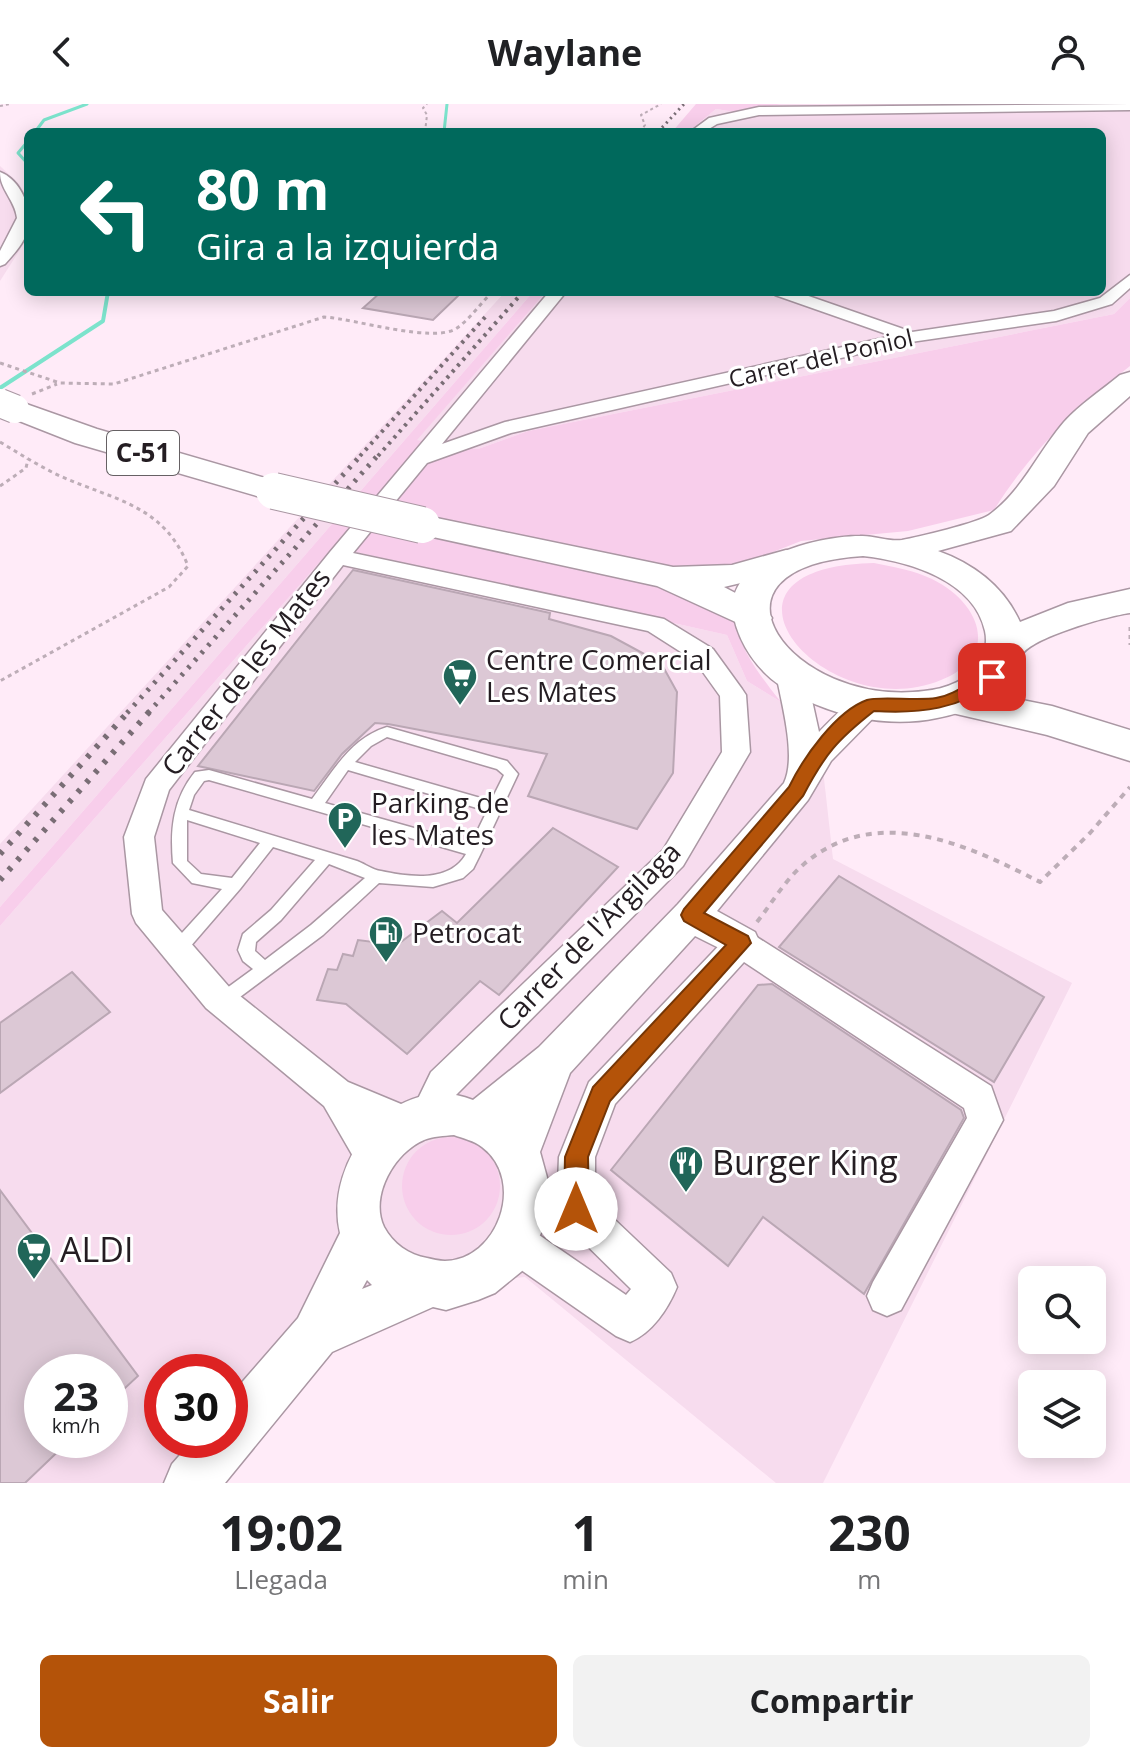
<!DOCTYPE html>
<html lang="es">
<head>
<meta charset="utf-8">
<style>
	:root { --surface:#fff; --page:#f2f2f2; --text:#202124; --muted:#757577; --accent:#b45309 }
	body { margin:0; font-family:"Open Sans",sans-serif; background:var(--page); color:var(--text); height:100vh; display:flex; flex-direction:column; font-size:30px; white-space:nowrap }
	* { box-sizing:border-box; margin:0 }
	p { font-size:26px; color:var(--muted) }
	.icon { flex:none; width:44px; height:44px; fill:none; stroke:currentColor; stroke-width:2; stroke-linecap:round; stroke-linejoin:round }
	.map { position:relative; height:1379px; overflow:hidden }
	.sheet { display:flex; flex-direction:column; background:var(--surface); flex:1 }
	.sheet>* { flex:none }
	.guide { position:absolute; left:24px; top:24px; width:1082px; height:168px; border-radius:12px; box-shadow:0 4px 20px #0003; background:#00695c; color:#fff; overflow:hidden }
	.controls { position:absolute; left:1018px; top:1162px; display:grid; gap:16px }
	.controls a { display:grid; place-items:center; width:88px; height:88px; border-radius:12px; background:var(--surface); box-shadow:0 4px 20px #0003; font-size:40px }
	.speed { position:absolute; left:24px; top:1250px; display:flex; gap:16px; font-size:40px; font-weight:700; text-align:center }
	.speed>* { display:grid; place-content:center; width:104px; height:104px; border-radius:50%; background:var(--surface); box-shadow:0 4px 20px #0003; line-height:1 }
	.speed small { font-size:20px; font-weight:400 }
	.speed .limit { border:12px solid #d22; background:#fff; color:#111 }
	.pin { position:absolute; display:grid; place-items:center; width:68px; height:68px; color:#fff; margin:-34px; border-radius:16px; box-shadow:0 4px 12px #0006 }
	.me { position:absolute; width:88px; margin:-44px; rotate:0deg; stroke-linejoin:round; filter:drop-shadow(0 0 6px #0008) }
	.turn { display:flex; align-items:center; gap:28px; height:168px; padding:0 40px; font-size:36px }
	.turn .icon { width:104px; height:104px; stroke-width:2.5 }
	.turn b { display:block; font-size:56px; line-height:68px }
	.eta { display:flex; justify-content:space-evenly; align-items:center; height:136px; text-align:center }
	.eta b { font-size:48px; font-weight:700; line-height:56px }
	.cta { display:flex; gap:16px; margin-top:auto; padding:16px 40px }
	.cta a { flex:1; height:92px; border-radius:12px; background:var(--accent); color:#fff; font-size:32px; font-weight:700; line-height:92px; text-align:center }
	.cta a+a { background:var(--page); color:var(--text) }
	header { display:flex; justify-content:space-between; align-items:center; height:104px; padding:0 40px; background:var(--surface); font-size:36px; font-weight:700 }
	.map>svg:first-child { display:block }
	.built { fill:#f7dcee; fill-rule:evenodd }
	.green { fill:#f8ceeb }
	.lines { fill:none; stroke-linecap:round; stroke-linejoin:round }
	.stream-far1 { stroke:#7ce3cc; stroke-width:3 }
	.stream { stroke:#7ce3cc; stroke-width:4 }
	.building { fill:#dcc8d5; stroke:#baa7b4; stroke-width:2 }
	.service-casing { stroke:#aa97a3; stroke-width:3 }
	.minor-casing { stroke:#aa97a3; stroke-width:3 }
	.tertiary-casing { stroke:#aa97a3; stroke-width:3 }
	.primary-casing { stroke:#aa97a3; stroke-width:3 }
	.trunk-casing { stroke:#aa97a3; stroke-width:3 }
	.path-far2 { stroke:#bdadb7; stroke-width:2; stroke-dasharray:3 3; stroke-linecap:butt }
	.path-far1 { stroke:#bdadb7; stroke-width:3; stroke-dasharray:4 4; stroke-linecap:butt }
	.path { stroke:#bdadb7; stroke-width:4; stroke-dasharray:6 6; stroke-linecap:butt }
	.service { fill:#fff; fill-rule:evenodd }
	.minor { fill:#fff; fill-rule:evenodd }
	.tertiary { fill:#fff; fill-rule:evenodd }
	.primary { fill:#fff; fill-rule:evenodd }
	.trunk { fill:#fff; fill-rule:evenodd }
	.rail-far3 { stroke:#796d75; stroke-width:3; stroke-dasharray:2 4; stroke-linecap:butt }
	.rail-far2 { stroke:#796d75; stroke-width:4; stroke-dasharray:3 5; stroke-linecap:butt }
	.rail-far1 { stroke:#796d75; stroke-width:5; stroke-dasharray:3 7; stroke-linecap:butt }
	.rail { stroke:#796d75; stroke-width:6; stroke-dasharray:4 9; stroke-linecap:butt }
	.trunk-bridge-far1-casing { stroke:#aa97a3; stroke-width:30; stroke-linecap:butt }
	.trunk-bridge-casing { stroke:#aa97a3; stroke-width:38; stroke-linecap:butt }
	.trunk-bridge-far1 { stroke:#fff; stroke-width:28 }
	.trunk-bridge { stroke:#fff; stroke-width:36 }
	.route { fill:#b45309; stroke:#753606; stroke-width:2 }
	.labels { text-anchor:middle; stroke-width:6; stroke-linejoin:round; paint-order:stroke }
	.far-street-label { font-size:24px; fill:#241d22; stroke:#fff }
	.shield { fill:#fff; stroke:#666164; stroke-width:2 }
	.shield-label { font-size:26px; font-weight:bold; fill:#241d22 }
	.poi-label { font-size:28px; fill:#241d22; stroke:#fff; text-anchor:start }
	.street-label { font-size:28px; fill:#241d22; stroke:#fff }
	.near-poi-label { font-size:34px; fill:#241d22; stroke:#fff; text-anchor:start }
</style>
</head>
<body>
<header><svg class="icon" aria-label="back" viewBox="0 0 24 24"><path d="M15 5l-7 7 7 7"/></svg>Waylane<svg class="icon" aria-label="person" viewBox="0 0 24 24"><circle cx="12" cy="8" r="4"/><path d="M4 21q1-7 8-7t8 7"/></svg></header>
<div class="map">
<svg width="1130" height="1379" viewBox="0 0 1130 1379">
	<rect width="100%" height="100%" fill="#ffebf8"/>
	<g class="built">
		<path d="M783,0H1130V194L1114,210L528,327L478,345L416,336L546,188H1102V28H688L716,5L735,8Z"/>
		<path d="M0,62L19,80L28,96V133L0,177Z"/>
		<path d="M505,188H533L0,803V740Z"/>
		<path d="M333,443L727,531L747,577L818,621L833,755L1072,879L823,1379H776L525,1173L332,1193L230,1314V1268H162V1336H212L173,1379H0V822ZM42,1268H110V1336H42Z"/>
	</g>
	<g class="green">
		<path d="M696,0H783L735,8L716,5L688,28H672Z"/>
		<path d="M533,188H546L417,336L478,345L528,327L1114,210L1130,194V262C1076,304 1030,348 994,406L908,427L801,437L768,450L727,485C735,536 749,558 781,598L747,577L727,531L333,443L0,822V803Z"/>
		<path d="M874,459C894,463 913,466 932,475C981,499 1001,552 941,576C826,624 686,463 874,459Z"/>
		<circle cx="451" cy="1082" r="49"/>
	</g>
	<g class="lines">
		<g class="stream-far1">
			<path d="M35,28L44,16L87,0"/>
			<path d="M444,28L447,0"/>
			<path d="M28,37L18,49L28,60"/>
		</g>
		<path class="stream" d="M0,284L103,217L108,188"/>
	</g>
	<g class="building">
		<path d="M381,188H462L433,216L363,204Z"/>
		<path d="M353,466L550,509L549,515L611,532L661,559L677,588L673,669L637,725L528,692L547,650L388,620L375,619L342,650L314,687L198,662Z"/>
		<path d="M553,724L618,763L499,891L480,877L407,950L346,900L317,896L328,865L337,866L343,850L353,852L358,836L397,841L442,807L457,819Z"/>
		<path d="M839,772L1044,893L994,978L779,843Z"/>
		<path d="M72,868L110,908L0,989V919Z"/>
		<path d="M772,880L961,1006L964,1014L864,1190L763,1113L728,1162L611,1066L758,881Z"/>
		<path d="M0,1086L138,1272L110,1298V1268H42V1336H70L25,1379H0Z"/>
	</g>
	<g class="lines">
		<g class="service-casing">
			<path id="service" d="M387,623L507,657L518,670L480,751L473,765L463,774L433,783L379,779L323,831L228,902L222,904L216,902L214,897L216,892L253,865L243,857L238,846L243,830L271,806L315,756L273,743L240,785L183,851L177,853L171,851L169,846L171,841L222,785L192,779L173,759C170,725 173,695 195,668L209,666L312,695C334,666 351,634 387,623ZM387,633L497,665L504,671L491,697L355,658L371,642ZM348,666L487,707L471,740L325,699ZM209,676L466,750C450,779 409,773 381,767C373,766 365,760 357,757L189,706L194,691L204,677ZM187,716L260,739L232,774L201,770L187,757ZM329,760L365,774L311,821L265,856L255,847L256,838L281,816Z"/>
		</g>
		<g class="minor-casing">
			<g id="minor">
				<path d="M1130,0V6L759,11L717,20L704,28H690L709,14L759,3Z"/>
				<path d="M0,68C21,76 34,107 27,128C24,139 13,151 5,160L0,162V147L17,114C15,96 0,86 0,68Z"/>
				<path d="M1130,171V184L1112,200L1056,217L911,238L511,329L427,359L353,449L664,515L713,545L742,585L746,591L750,648L683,762L455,992L440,1025L427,1030L423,1028L421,1033L408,1038L378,1025L392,1053L387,1066L374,1071L361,1066L324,1002L206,904L136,819L132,810L124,733L146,675L330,448L549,188H566L442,340L505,318L892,232L775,191L773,188H797L912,228L1054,207L1100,194ZM343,461L648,527L695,557L720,592L722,648L663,746L431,968L413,1005L348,978L230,884L162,806L154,733L169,686Z"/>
				<path d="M741,826L752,830L991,982L1003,1016L901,1206L887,1212L873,1206L867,1192L873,1178L967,1014L964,1004L744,858L615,1000L595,1053V1097L671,1169L677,1183C668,1205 652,1229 630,1238L616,1232L501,1152L496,1138L501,1124L515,1119L529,1124L626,1191L631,1185L563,1118L557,1105L559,1053L589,978L730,830Z"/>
			</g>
		</g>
		<g class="tertiary-casing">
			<path id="tertiary" d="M791,559L802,562L806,569L819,628C836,611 857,585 882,592L887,600L831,657L808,696L717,807L755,828L760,839L755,850L741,855L695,832L570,969L540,1048L551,1088L545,1121L522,1167L495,1189L478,1196L446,1206L433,1203L332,1248L225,1379H164L172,1360L193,1336H230V1292L298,1214L340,1129C323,1057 395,965 473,996L539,943L678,800L784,679C797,652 781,598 776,569L780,562ZM454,1031C462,1034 475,1037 482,1043C527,1077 497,1157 445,1157C439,1157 432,1155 427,1154C409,1151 393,1140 384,1123C369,1092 395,1048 424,1036C433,1032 444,1032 454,1031ZM367,1176L372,1181L362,1185Z"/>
		</g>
		<g class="primary-casing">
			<path id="primary" d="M1130,268V292L1088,329L1054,382L1011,427L938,447C974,460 1004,483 1020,518L1068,499L1130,485V509C1108,512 1037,532 1023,549C1018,555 1016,568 1010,575C994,598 964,609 937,614C885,625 825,611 781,582C758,567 740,541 734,514C720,455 818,432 860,432C873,431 889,438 902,436C917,433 978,419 989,411C1023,386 1038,348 1064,318C1080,300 1102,286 1120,271ZM863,452C908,457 974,476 985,527C987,536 986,548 981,557C969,576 946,585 924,587C792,604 686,463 863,452Z"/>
		</g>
		<g class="trunk-casing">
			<g id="trunk">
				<path d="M15,296L97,325L286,380L290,387L286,394L274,397L75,339L4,311L0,305L4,299Z"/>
				<path d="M422,411L673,463L732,461L786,446L799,449L804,457L799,465L724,483L766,505L772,514L766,523L753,526L657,482L410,428L405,421L410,414Z"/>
				<path d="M953,582L1052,602L1130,626V657L1047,631L939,606L933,596L939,586Z"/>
			</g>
		</g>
		<g class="path-far2">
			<path d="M0,2L10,0"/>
			<path d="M425,28L427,11L423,4L427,0"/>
			<path d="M640,28L645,21L641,11L661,0"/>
		</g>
		<g class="path-far1">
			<path d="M0,259L60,279L114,280L324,213C356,215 434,240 457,224C470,215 481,199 492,188"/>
			<path d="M32,290L57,280"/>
			<path d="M0,338C20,350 39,362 60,372C114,396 164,401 188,462L169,483L0,577"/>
			<path d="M0,382L26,364L28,355"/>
			<path d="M1130,523V541"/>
		</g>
		<path class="path" d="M757,818C772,799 785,776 804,760C877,698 968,741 1040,778L1090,729L1130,683"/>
		<use href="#service" class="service"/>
		<use href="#minor" class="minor"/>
		<use href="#tertiary" class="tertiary"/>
		<use href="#primary" class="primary"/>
		<use href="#trunk" class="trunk"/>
		<path class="rail-far3" d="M658,28L684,0"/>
		<g class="rail-far2">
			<path d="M360,352L487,211"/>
			<path d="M378,352L523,188"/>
		</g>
		<g class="rail-far1">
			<path d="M127,609L362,350"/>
			<path d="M148,609L379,350"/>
		</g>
		<g class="rail">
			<path d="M0,750L129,607"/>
			<path d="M0,776L150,607"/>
		</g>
		<g class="trunk-bridge-far1-casing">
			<path id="trunk-bridge-far1" d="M0,299L15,305"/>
		</g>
		<g class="trunk-bridge-casing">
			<path id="trunk-bridge" d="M274,387L422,421"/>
		</g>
		<use href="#trunk-bridge-far1" class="trunk-bridge-far1"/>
		<use href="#trunk-bridge" class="trunk-bridge"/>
	</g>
	<path class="route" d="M992,568L998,569L1000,573L998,577C959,605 921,610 874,607C837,636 825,650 803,692L704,809L748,832L751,839L610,997L588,1053L589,1105L585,1113L576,1117L568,1113L564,1105L565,1053L593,983L726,841L684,817L681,811L684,805L789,683C803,654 836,607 867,596C878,592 918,597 936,594C959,590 972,574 992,568Z"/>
	<defs>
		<g id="supermarket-pin" transform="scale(1.8)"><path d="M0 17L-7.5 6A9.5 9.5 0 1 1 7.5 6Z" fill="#216659" stroke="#fff"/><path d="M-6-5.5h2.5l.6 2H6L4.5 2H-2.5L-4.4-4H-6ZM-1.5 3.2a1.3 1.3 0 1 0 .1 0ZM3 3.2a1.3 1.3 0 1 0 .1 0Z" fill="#fff"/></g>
		<g id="parking-pin" transform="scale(1.8)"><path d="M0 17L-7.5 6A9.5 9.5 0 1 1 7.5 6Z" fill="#216659" stroke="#fff"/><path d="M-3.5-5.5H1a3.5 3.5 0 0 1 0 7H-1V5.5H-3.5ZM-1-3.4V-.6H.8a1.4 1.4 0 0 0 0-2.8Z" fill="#fff"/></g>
		<g id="fuel-pin" transform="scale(1.8)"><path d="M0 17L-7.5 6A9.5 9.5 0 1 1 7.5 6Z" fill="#216659" stroke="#fff"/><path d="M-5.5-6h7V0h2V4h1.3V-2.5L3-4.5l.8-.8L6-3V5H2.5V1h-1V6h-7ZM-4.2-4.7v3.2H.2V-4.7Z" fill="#fff"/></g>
		<g id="restaurant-pin" transform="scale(1.8)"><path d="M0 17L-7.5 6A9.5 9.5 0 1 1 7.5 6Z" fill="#216659" stroke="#fff"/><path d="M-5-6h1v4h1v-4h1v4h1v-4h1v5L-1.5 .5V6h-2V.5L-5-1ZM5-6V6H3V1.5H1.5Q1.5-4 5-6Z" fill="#fff"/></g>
	</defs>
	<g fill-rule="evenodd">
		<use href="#supermarket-pin" x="460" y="572"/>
		<use href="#parking-pin" x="345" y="715"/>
		<use href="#fuel-pin" x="386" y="829"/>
		<use href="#restaurant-pin" x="686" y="1059"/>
		<use href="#supermarket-pin" x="34" y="1146"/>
	</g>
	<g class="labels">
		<g class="far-street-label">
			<text transform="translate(821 255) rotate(-13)" y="8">Carrer del Poniol</text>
		</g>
		<rect class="shield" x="107" y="327" width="72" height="44" rx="6"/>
		<g class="shield-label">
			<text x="143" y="358">C-51</text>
		</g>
		<g class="poi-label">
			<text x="486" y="566">Centre Comercial<tspan x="486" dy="32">Les Mates</tspan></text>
			<text x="371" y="709">Parking de<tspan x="371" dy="32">les Mates</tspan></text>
			<text x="412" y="839">Petrocat</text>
		</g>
		<g class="street-label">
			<text transform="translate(246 568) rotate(-52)" y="10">Carrer de les Mates</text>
			<text transform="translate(589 832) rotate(-46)" y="10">Carrer de l'Argilaga</text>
		</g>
		<g class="near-poi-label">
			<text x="712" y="1071">Burger King</text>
			<text x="60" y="1158">ALDI</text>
		</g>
	</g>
</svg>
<div class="controls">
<a><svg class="icon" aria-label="search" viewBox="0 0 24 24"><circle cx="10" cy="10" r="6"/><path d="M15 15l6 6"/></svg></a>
<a><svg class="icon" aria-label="layers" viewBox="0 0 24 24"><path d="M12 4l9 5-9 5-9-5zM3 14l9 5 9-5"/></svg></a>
</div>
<div class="speed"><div>23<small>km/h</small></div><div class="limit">30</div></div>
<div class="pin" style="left:992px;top:573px;background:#d93025"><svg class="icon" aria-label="arrive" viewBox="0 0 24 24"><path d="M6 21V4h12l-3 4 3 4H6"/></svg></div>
<svg class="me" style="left:576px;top:1105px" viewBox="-20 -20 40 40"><circle r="19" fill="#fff"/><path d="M0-13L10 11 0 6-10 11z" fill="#b45309"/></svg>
<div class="guide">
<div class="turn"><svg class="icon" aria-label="left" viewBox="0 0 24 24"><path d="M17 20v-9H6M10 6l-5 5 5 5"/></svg><div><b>80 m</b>Gira a la izquierda</div></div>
</div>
</div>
<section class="sheet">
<div class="eta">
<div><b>19:02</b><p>Llegada</p></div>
<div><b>1</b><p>min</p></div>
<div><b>230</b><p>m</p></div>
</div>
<div class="cta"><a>Salir</a><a>Compartir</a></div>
</section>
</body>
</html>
